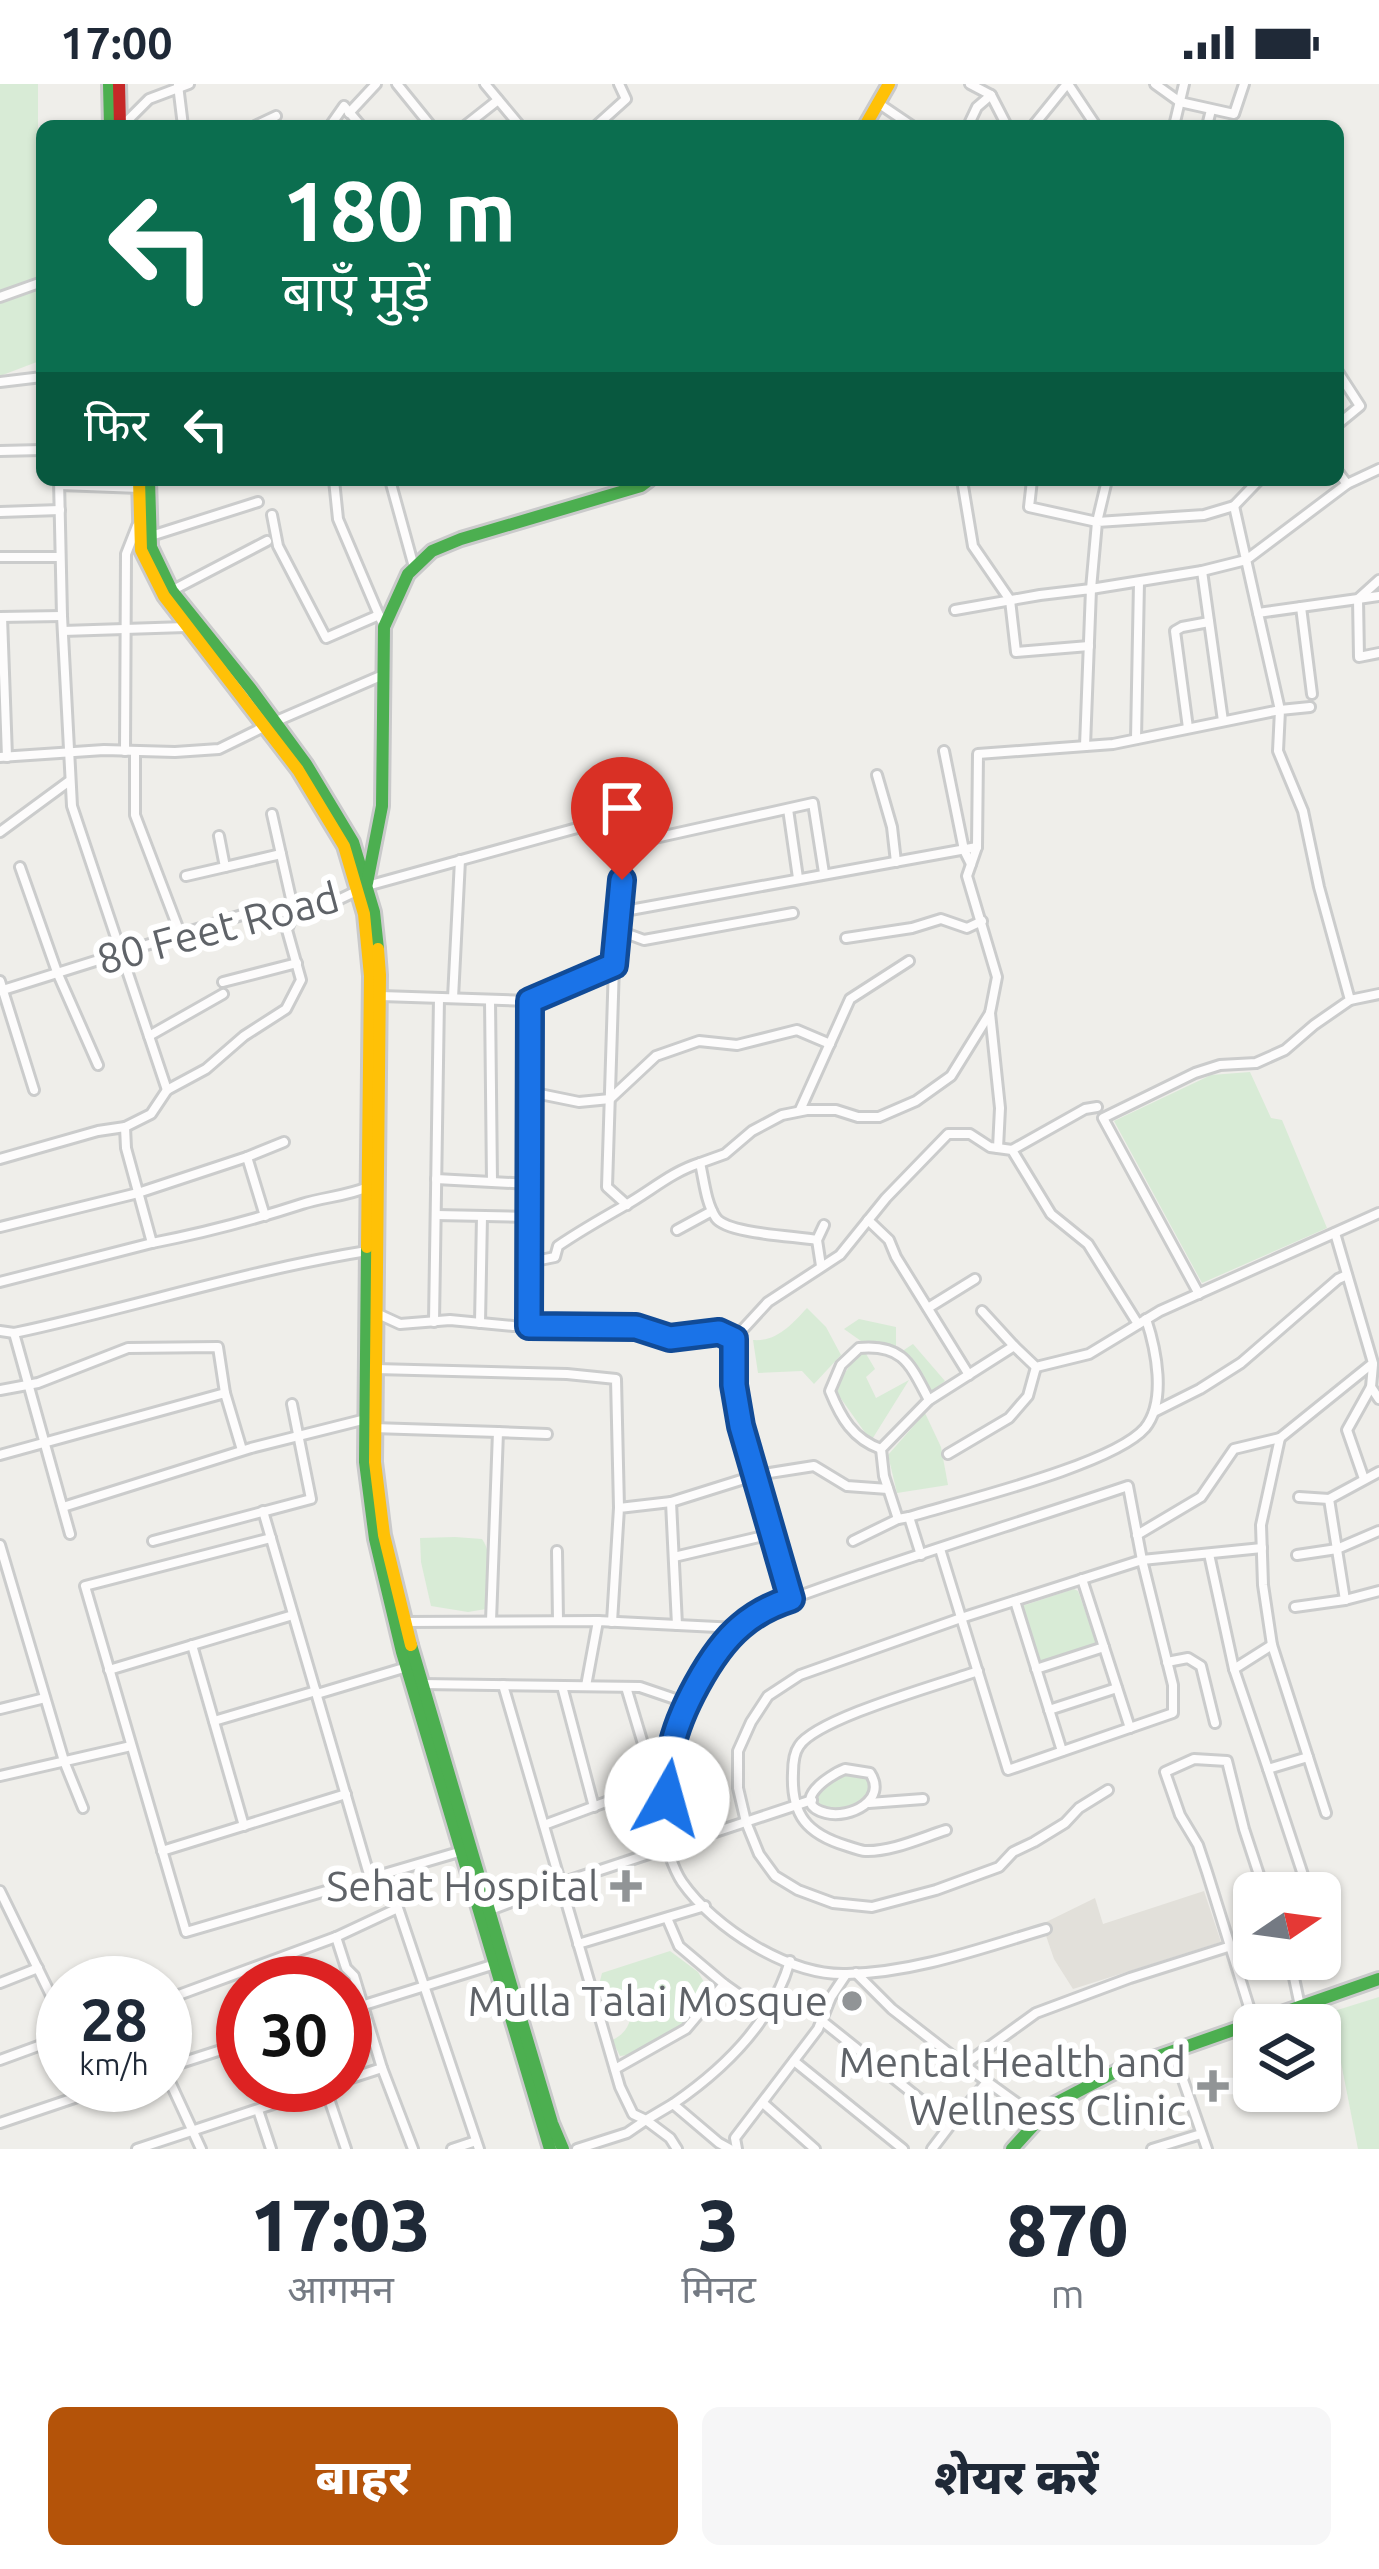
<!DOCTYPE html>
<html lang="hi">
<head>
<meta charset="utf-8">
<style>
	:root { --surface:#fff; --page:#f6f6f7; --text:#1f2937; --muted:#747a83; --accent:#b45309 }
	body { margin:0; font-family:Ubuntu,"Noto Sans Devanagari",sans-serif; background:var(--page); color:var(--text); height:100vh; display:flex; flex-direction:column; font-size:45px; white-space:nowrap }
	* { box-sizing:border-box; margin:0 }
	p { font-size:39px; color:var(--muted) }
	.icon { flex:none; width:66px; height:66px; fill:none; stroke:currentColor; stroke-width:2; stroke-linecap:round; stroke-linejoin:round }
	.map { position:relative; height:2065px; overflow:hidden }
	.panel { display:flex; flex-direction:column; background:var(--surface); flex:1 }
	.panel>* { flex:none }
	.hud { position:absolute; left:36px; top:36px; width:1308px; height:366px; border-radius:18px; box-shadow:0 3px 9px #0004; background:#0b6e4f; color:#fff; overflow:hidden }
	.needle { width:78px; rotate:77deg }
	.tools { position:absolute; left:1233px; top:1788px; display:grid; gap:24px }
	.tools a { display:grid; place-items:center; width:108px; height:108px; border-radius:18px; background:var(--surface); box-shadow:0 3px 9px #0004; font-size:60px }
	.speed { position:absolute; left:36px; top:1872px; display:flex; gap:24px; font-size:60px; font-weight:700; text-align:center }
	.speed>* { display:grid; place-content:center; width:156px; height:156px; border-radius:50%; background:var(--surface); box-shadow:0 3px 9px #0004; line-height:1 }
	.speed small { font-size:30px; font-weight:400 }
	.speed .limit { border:18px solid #d22; background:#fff; color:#111 }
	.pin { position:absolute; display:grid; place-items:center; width:102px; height:102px; color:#fff; margin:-123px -51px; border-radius:50% 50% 50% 0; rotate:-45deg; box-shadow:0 0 12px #0007 }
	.pin .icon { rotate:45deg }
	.me { position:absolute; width:132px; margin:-66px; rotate:7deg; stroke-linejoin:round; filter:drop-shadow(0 0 9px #0008) }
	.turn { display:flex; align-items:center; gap:42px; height:252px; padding:0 48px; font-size:54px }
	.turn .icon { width:156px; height:156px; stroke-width:2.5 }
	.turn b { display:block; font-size:84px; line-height:102px }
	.then { display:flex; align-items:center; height:114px; padding:0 48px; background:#0003; gap:24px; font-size:45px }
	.eta { display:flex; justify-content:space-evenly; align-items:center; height:204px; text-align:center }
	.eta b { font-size:72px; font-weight:800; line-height:84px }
	.button { display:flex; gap:24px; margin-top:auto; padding:24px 48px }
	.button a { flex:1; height:138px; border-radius:18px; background:var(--accent); color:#fff; font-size:48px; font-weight:800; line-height:138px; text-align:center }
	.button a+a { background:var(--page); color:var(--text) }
	.status { display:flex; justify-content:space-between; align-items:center; height:84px; padding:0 60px; background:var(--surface); direction:ltr }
	.status svg { height:33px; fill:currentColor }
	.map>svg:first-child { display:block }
	.education { fill:#e2e0da }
	.green { fill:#d8ebd6 }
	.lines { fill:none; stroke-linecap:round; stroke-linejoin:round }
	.street-casing { stroke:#cbcccc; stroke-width:14 }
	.fast-casing { stroke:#cacacb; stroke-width:18 }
	.slow-casing { stroke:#cacacb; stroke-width:18 }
	.jam-casing { stroke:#cacacb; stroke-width:18 }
	.street { stroke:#fdfcfc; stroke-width:8 }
	.fast { stroke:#4caf50; stroke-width:12 }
	.slow { stroke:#ffc107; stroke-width:12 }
	.jam { stroke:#c62828; stroke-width:12 }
	.route-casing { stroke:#114b97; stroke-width:30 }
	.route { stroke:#1a73e8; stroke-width:21 }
	.poi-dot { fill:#919496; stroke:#fff; stroke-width:4.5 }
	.labels { text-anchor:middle; stroke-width:12; stroke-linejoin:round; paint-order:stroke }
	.street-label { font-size:42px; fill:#5f6368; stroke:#fff }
	.poi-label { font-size:42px; fill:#5f6368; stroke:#fff; text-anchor:end }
</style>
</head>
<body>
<div class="status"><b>17:00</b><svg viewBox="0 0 49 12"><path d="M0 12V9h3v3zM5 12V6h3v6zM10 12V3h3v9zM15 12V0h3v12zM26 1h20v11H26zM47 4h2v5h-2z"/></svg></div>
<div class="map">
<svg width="1379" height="2065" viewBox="0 0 1379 2065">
	<rect width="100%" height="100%" fill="#efeeea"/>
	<path class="education" d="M1204,1807L1221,1858L1073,1905L1054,1875L1042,1840L1095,1814L1103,1840Z"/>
	<g class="green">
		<path d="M0,0H38V54L42,55V276L0,292Z"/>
		<path d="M1250,988L1271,1034L1282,1036L1327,1144L1202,1199L1114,1037L1211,991Z"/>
		<path d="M807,1224L826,1243L841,1271L814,1300L802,1287L758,1289L753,1256C777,1258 792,1240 807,1224Z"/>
		<path d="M859,1235L896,1243V1263L861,1257L844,1245Z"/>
		<path d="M913,1260L945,1297L930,1309L901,1268Z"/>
		<path d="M862,1263L875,1285L866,1293L876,1314L909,1296L871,1357L837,1309L841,1295Z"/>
		<path d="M925,1329L941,1363L948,1401L897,1409L888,1371Z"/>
		<path d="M455,1453L482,1455C494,1472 491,1505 486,1525L468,1528L431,1522L421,1478L420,1454Z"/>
		<path d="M1074,1505L1078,1507L1098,1563L1038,1581L1022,1522Z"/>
		<path d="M849,1691L867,1695L871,1706C855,1722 842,1728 820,1724L813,1716C819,1702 834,1694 849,1691Z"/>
		<path d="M670,1867L698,1888L710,1908C693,1941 657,1969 620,1972L612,1956C630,1949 639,1925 619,1914C612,1910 604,1909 598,1905L602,1889Z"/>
		<path d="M1379,1913V2065H1358L1331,1928Z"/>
	</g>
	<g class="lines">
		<g class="street-casing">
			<g id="street">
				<path d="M397,0L431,42"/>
				<path d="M485,0L520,42"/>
				<path d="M970,0L991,11L1007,42"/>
				<path d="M1068,0L1096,42"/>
				<path d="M1155,0L1180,18L1234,30L1244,0"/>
				<path d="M178,1L183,42"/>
				<path d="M878,19L912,42"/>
				<path d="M349,29L376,0"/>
				<path d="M123,41L149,15L189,0"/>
				<path d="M255,42L276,32"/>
				<path d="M330,42L344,22L361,42"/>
				<path d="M465,42L498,16"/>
				<path d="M596,42L626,15L619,0"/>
				<path d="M968,42L977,23L991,11"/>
				<path d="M1033,42L1067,0"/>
				<path d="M1174,42L1184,0"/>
				<path d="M1207,42L1211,26"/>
				<path d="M0,213L42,198"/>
				<path d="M1338,288L1360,322L1338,340"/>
				<path d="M0,298L42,293"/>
				<path d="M0,367L42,366"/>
				<path d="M59,396L62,532L72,722L167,1006"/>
				<path d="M334,396L338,435L381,536"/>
				<path d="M390,396L414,483"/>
				<path d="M962,396L973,462L1010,516L1016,568L1089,562"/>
				<path d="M1032,396L1029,423L1097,438L1107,396"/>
				<path d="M1347,400L1379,385"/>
				<path d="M60,401L140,404"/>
				<path d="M1234,422L1259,396"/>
				<path d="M0,428L60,426"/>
				<path d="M272,431L278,462L326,554L379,531"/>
				<path d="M151,452L258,418"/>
				<path d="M0,473H60"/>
				<path d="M1202,487L1223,637"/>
				<path d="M173,506L267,457"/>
				<path d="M1379,512L1358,515L1359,573L1379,569"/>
				<path d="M1301,523L1312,610"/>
				<path d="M955,526L1040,511L1091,505L1085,662"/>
				<path d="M1258,529L1234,422L1204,431L1097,438L1091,505L1202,487L1246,476L1347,400L1338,388"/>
				<path d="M0,533L62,532"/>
				<path d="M2,533L7,673"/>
				<path d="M63,547L186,543"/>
				<path d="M1188,644L1175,547L1182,543L1209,538"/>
				<path d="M1136,655L1139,498"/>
				<path d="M125,667L126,470L137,442"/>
				<path d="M135,667V731L180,849"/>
				<path d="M944,667L964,766L971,780"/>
				<path d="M0,673L104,666L175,668L219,665L274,638L383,591"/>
				<path d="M877,691L892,743L896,778"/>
				<path d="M788,725L798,794"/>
				<path d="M0,748L68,698"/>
				<path d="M219,752L225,783"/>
				<path d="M655,754L813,719L824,789"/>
				<path d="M20,783L57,888L98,981"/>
				<path d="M186,792L281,770"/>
				<path d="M619,828L977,763"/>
				<path d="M617,846L644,856L793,829"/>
				<path d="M846,854L912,844L941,835L967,844L982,837"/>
				<path d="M0,897L34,1006"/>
				<path d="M223,898L297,879"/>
				<path d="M0,907L245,830L315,827L367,802L628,730L614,881"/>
				<path d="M381,912L530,917L614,881L607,1103L627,1121"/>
				<path d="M453,914L460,776"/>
				<path d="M490,916L492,1097"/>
				<path d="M1350,916L1379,910"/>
				<path d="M990,929L1000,1024L998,1064"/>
				<path d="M149,952L223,910"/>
				<path d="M530,1008L579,1018L610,1015L656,972L699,957L737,961L797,946L830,960"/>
				<path d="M800,1026L850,915L909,877"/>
				<path d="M125,1043L151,1030L167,1006L206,985L244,952L286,925L301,896L287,846L294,828L272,730"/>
				<path d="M1012,1066L1085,1025L1097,1023"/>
				<path d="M247,1073L284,1058"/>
				<path d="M0,1075L98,1047L125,1043L126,1064L152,1159C203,1149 253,1136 302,1120C324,1113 347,1112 368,1103"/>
				<path d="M700,1079L725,1070L752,1047L782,1031L807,1026H836L858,1033H879L916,1017L951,992L990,929L997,893L967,792L977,763L978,670L1113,660L1280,626L1258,529L1358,515L1379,496"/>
				<path d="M436,1095L530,1100"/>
				<path d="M436,1131L530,1133"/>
				<path d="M868,1136L889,1156L896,1173L969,1291"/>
				<path d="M0,1143L138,1109L247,1073L265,1132"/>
				<path d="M677,1146L712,1127"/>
				<path d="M530,1178V917"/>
				<path d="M821,1182L817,1156L824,1141"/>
				<path d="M0,1198L152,1159"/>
				<path d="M1199,1210L1103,1034L1195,989L1220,981L1256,979L1285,966L1314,941L1350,916L1319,803L1303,727L1278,667L1280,626L1310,623"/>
				<path d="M928,1224L975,1195"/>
				<path d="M982,1227L1014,1262"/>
				<path d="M376,1229L400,1240L450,1236L513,1242L636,1243L671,1254L719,1248L734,1255"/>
				<path d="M434,1238L439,914"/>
				<path d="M480,1239L482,1132"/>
				<path d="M529,1242L530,1178L555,1173L558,1162C580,1147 601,1135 624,1122C651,1107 671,1088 700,1079C704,1096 706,1120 716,1134C728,1150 795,1152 817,1156"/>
				<path d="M0,1247L14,1249C132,1224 248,1186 367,1167"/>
				<path d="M14,1249L70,1450"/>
				<path d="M376,1285L567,1290L616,1295L619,1424"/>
				<path d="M1371,1303L1379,1315"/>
				<path d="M0,1306L38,1299L128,1264L218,1263L225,1309"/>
				<path d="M1154,1328L1200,1305L1241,1279L1338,1195L1347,1191"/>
				<path d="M373,1344L498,1348"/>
				<path d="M881,1365C853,1355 841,1334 830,1307L841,1281L859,1264C903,1260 910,1280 929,1316"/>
				<path d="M948,1370L1009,1334L1028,1312L1036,1283"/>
				<path d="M0,1371L225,1309L242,1366"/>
				<path d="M1364,1395L1347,1346L1371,1303L1373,1281"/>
				<path d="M1299,1413L1329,1415"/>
				<path d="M63,1423L251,1364L366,1335"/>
				<path d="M263,1427L370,1794"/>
				<path d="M909,1433C961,1417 1113,1381 1145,1344C1167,1317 1156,1265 1146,1235"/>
				<path d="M1137,1451L1201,1413L1234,1365L1280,1354"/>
				<path d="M271,1454L85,1502L186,1848L459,1768"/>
				<path d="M153,1457L311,1415L292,1320"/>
				<path d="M853,1457L898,1435"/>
				<path d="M0,1461L64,1677L83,1724"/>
				<path d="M557,1467L558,1537"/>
				<path d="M1209,1470L1234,1585"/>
				<path d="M921,1471L909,1433L898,1435L884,1392L881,1365L929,1316L1014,1262L1036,1283L1089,1270L1160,1227L1379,1129"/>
				<path d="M1297,1471L1337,1465L1379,1447"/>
				<path d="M674,1473L772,1450"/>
				<path d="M1082,1495L1130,1644"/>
				<path d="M791,1515L741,1342L734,1301V1255L768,1218L840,1171L886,1114L948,1050H970L990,1063L1012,1066L1051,1130L1088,1160L1138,1240"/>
				<path d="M1345,1516L1329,1415L1379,1388"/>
				<path d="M1015,1517L1062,1667"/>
				<path d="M1295,1523L1345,1516L1379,1507"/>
				<path d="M491,1537L498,1348L547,1350"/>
				<path d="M404,1538L598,1537L737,1544"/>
				<path d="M612,1538L619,1424L671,1418"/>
				<path d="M677,1541L671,1418L757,1391L814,1382L847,1402L888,1405"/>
				<path d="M192,1561L244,1742"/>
				<path d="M1167,1578L1188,1574L1201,1582L1215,1639"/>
				<path d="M1036,1585L1104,1563"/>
				<path d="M109,1586L293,1531"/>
				<path d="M422,1600L640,1603L687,1619"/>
				<path d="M503,1601L620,2003L633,2030L646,2036L673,2020L719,2059L730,2065"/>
				<path d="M562,1602L594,1723"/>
				<path d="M586,1602L598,1537"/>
				<path d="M626,1603L655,1700L666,1714"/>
				<path d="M317,1610L407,1583"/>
				<path d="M0,1625L45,1614"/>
				<path d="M1049,1626L1117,1604"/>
				<path d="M214,1637L316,1607"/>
				<path d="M1308,1673L1272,1561L1263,1501L1261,1441L1280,1354L1373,1279L1335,1149"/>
				<path d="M845,1685L870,1689C888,1716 850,1735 826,1729C788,1719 829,1691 845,1685Z"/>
				<path d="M1268,1685L1234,1585L1272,1561"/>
				<path d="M0,1692L131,1662"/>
				<path d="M1108,1706L1079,1724L1065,1739L1034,1758L1013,1768L999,1783L936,1806L872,1823L833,1819L798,1806L775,1792L759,1770L746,1738L738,1704V1667L751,1638L768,1612L800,1591L961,1534L1142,1476L1262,1464"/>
				<path d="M869,1719L923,1715"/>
				<path d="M544,1741L668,1695"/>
				<path d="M946,1746C921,1754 891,1768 865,1767C862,1767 850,1763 847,1762C807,1750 791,1731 793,1689C793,1680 794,1669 799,1662C817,1634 942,1600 978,1587"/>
				<path d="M679,1760C675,1746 668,1730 667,1715C662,1660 698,1586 736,1547C751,1531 771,1522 791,1515C902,1474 1016,1440 1128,1402L1142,1476L1173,1601V1629L1008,1686L940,1465"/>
				<path d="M667,1764C671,1775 675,1788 682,1798C714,1844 789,1892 847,1890C914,1889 982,1864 1046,1845"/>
				<path d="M162,1767L346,1710"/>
				<path d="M0,1807L63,1936"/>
				<path d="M1309,1809L1268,1685L1308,1673L1326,1729"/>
				<path d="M485,1828L561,1799L812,1716"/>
				<path d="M667,1834L679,1862L724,1900L765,1929"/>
				<path d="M1320,1841V1844"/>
				<path d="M336,1853L346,1884L354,1892L382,1984L413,2065"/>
				<path d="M578,1860L705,1822"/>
				<path d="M1290,1875L1300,1922"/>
				<path d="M856,1889L892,1925L964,1981"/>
				<path d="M0,1899L38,1884"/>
				<path d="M165,1916L336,1853L398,1824L479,2065"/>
				<path d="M345,1927L492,1881"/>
				<path d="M821,1936L951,2040L986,1999"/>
				<path d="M1254,1939L1207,1788L1198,1761L1180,1731L1165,1688L1194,1675L1227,1677L1244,1745L1265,1809"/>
				<path d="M1173,1967L1207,2065"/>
				<path d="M0,1976L63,1953"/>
				<path d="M794,1977L903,2065"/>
				<path d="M165,1984L243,1959"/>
				<path d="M615,1985L686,1945L724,1900"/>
				<path d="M165,1987L201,2065"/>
				<path d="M345,1996L382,1984"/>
				<path d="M325,2003L346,2065"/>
				<path d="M763,2019L815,2065"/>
				<path d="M673,2020C724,1985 772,1939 790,1877"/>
				<path d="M258,2026L271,2065"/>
				<path d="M1039,2035L964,1981L1036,1929L1130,1894L1231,1862"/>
				<path d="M0,2039L113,2001"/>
				<path d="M137,2065L331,2001"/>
				<path d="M452,2065L476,2057"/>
				<path d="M577,2065L627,2049L646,2036L670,2054L677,2065"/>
				<path d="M737,2065L735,2054L818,1945L831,1913L845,1892"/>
				<path d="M932,2065L951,2040"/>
				<path d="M1152,2065L1201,2050"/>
			</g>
		</g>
		<g class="fast-casing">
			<g id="fast">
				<path d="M109,0L110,42"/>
				<path d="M149,396L151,463L172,507L251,605L306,680L353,758L374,828L378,865"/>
				<path d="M367,799L382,722L384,543L408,490L432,467L461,455L641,402L649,396"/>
				<path d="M367,1163L365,1378L375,1455L402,1568L550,2065"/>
				<path d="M411,1561L524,1945L552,2039L563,2065"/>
				<path d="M1012,2065L1052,2021L1119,1986L1379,1895"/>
			</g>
		</g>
		<g class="slow-casing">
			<g id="slow">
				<path d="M865,42L889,0"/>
				<path d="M139,396L141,466L164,512L298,686L344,762L364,830L370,892L367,1163"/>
				<path d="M378,865L380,891L375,1378L384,1451L411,1561"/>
			</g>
		</g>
		<g class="jam-casing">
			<path id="jam" d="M119,0L120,42"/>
		</g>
		<use href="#street" class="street"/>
		<use href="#fast" class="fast"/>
		<use href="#slow" class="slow"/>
		<use href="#jam" class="jam"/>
	</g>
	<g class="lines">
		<g class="route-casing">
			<path id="route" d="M622,796L614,881L530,917L529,1242L636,1243L670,1254L719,1248L734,1255V1301L741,1342L791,1515C772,1521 756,1529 741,1542C711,1567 678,1629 671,1667C668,1682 668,1699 667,1715"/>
		</g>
		<use href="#route" class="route"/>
	</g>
	<g class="poi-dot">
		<path d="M620 1784h12v12h12v12h-12v12h-12v-12h-12v-12h12z"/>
		<circle cx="852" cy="1917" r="12"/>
		<path d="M1207 1984h12v12h12v12h-12v12h-12v-12h-12v-12h12z"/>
	</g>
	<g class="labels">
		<g class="street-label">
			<text transform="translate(218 844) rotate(-15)" y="15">80 Feet Road</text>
		</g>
		<g class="poi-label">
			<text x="599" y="1817">Sehat Hospital</text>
			<text x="828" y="1932">Mulla Talai Mosque</text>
			<text x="1186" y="1993">Mental Health and<tspan x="1186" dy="48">Wellness Clinic</tspan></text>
		</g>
	</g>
</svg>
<div class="tools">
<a><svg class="needle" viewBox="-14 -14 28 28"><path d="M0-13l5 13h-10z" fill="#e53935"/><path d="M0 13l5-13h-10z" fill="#747a83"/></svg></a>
<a><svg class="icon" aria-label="layers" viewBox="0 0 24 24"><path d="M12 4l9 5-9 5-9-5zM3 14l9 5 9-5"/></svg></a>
</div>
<div class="speed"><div>28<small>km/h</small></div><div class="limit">30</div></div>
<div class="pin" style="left:622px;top:796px;background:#d93025"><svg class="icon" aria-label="arrive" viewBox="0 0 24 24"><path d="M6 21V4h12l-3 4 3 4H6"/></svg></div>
<svg class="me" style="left:667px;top:1715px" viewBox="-20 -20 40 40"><circle r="19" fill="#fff"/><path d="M0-13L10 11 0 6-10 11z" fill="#1a73e8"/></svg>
<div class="hud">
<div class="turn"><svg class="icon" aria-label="left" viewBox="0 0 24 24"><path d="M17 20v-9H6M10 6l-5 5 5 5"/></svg><div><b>180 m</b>बाएँ मुड़ें</div></div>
<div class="then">फिर<svg class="icon" aria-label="left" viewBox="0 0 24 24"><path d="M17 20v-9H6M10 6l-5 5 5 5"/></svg></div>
</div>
</div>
<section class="panel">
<div class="eta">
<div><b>17:03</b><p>आगमन</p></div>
<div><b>3</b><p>मिनट</p></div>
<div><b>870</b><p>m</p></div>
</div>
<div class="button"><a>बाहर</a><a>शेयर करें</a></div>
</section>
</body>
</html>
